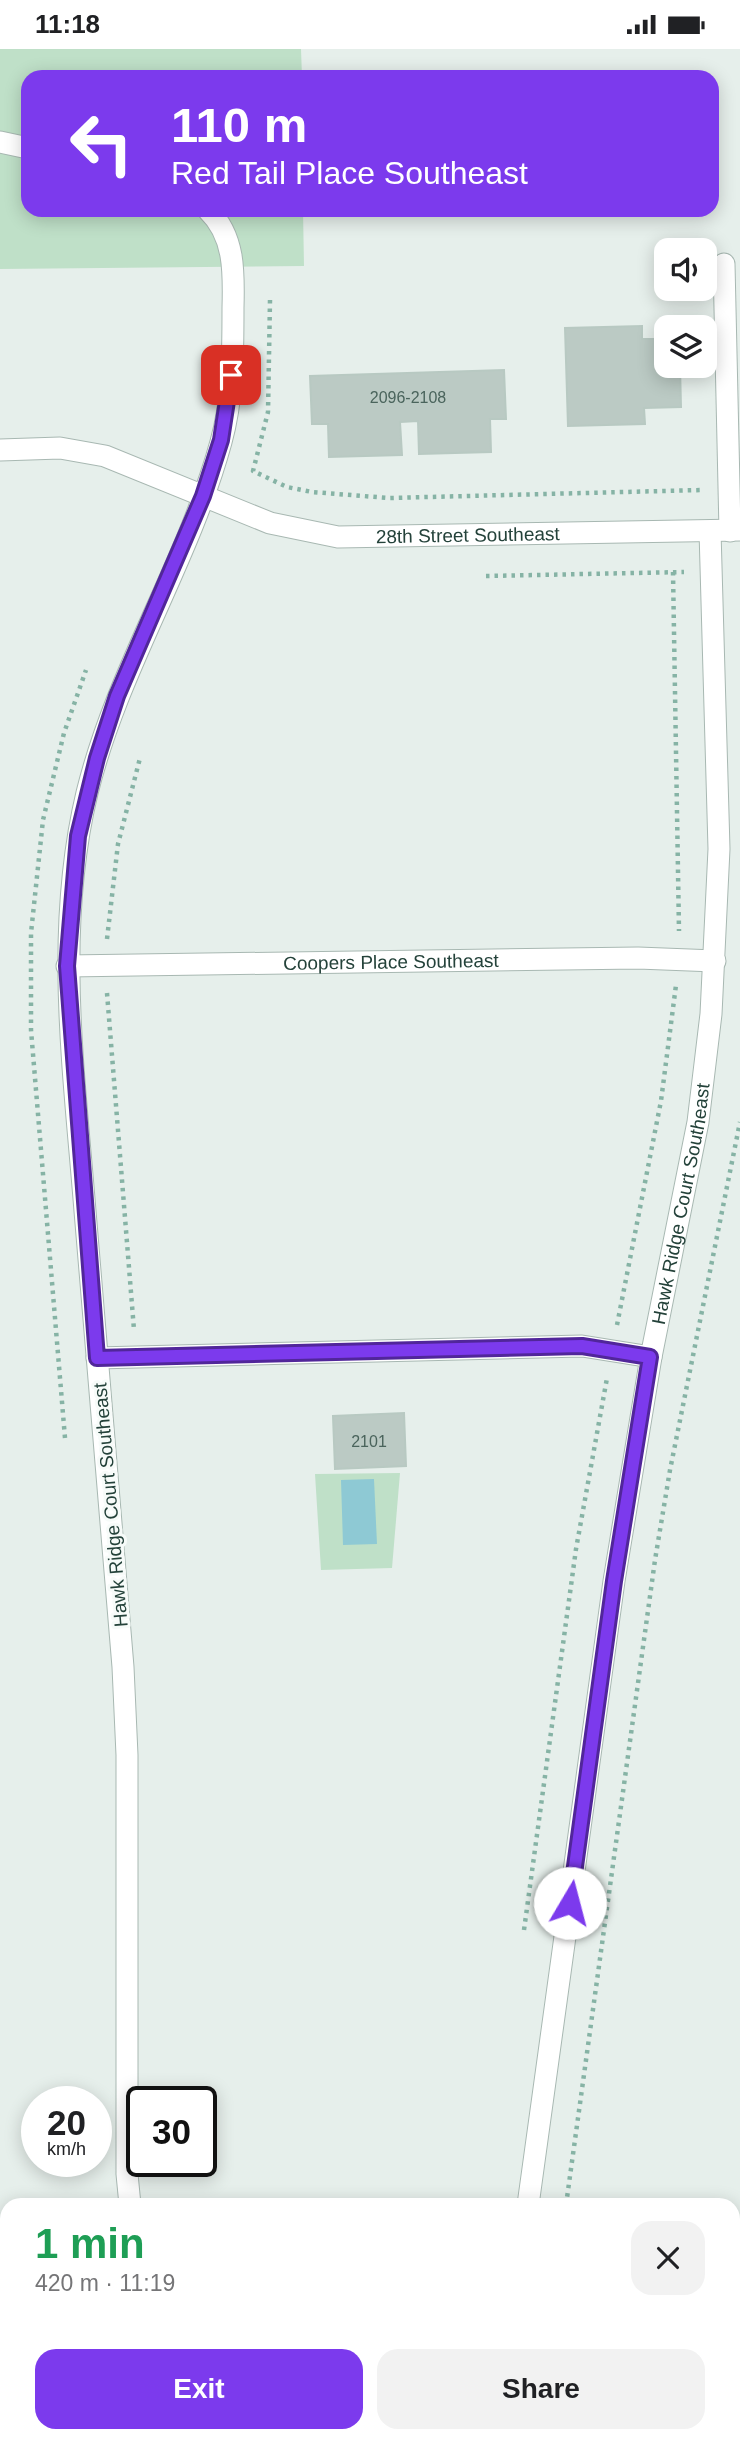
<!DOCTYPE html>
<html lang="en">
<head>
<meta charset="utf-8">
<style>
	:root { --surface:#fff; --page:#f2f2f2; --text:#202124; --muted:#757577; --accent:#7c3aed }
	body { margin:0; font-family:Arial,sans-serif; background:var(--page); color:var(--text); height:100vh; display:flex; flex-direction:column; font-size:26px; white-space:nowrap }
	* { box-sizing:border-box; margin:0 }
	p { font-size:23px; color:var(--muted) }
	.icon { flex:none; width:38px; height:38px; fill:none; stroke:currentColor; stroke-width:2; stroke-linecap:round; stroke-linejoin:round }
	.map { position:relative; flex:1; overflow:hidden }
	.sheet { position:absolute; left:0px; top:2149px; width:740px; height:245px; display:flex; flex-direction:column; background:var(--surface); border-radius:21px 21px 0 0; box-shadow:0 4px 18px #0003 }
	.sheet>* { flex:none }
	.banner { position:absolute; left:21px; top:21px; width:698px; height:147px; border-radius:21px; box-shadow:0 4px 18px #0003; background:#7c3aed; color:#fff; overflow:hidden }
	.buttons { position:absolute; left:654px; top:189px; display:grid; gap:14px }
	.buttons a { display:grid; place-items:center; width:63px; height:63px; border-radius:14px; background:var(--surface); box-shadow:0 4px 18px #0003; font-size:35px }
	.speed { position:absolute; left:21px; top:2037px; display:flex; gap:14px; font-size:35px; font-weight:700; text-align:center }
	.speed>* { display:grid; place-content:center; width:91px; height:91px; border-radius:50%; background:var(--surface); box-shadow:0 4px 18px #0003; line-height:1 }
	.speed small { font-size:18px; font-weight:400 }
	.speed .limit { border:4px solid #111; border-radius:10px; background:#fff; color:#111 }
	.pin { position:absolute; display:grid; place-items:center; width:60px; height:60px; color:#fff; margin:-30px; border-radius:14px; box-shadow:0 4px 10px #0006 }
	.me { position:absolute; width:77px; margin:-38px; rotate:8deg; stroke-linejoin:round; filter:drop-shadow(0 0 5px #0008) }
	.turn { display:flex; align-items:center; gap:24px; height:147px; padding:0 35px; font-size:32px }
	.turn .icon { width:91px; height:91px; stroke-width:2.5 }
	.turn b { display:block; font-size:49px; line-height:60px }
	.round { display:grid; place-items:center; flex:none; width:74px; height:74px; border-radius:21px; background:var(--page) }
	.overview { display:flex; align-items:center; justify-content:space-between; height:119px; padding:0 35px }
	h1 { font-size:42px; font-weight:700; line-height:52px; color:#1e9e55 }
	.primary-button { display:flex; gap:14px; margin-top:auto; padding:14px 35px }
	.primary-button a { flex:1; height:80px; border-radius:21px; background:var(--accent); color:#fff; font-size:28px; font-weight:700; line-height:80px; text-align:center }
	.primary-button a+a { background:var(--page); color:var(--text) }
	.status { display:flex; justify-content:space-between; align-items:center; height:49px; padding:0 35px; background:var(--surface); direction:ltr }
	.status svg { height:19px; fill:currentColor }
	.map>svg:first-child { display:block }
	.green { fill:#bfe0c8 }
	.water { fill:#8ec9d4 }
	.building { fill:#bbcac4; stroke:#b8c9c2; stroke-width:2 }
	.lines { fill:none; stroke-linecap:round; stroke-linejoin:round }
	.street-casing { stroke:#a8b8b2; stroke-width:23 }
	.path { stroke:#86b3a5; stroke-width:4.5; stroke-dasharray:3.5 5; stroke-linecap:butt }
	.street { stroke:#fff; stroke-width:21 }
	.route-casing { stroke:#51269a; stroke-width:18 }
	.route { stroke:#7c3aed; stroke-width:12 }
	.labels { text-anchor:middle; stroke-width:6; stroke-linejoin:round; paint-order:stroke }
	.number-label { font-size:16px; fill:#4a645c }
	.street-label { font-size:19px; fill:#24423a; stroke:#f7fbf9 }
</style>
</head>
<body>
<div class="status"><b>11:18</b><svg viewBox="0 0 49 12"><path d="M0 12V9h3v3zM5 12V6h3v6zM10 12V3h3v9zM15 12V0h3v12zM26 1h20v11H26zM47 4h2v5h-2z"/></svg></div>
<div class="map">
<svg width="740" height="2394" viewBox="0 0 740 2394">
	<rect width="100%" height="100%" fill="#e6efeb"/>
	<g class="green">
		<path d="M0,0H301L302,28H28V161H303L304,217L0,220Z"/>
		<path d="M400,1424L392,1519L321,1521L315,1425Z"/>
		<path d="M740,2222V2394H687L690,2387H733V2252Z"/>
		<path d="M0,2354L7,2357V2387H121L145,2394H0Z"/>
	</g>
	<path class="water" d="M374,1430L377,1495L343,1496L341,1431Z"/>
	<g class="building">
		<path d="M642,277V290H667V317H680L681,358L644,359L645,375L568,377L565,279Z"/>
		<path d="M504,321L506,370H490L491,403L419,405L418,372L400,373L402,406L329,408L328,375H312L310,327Z"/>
		<path d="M404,1364L406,1417L335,1420L333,1367Z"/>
	</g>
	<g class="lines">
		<g class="street-casing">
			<g id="street">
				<path d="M0,93L28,99"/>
				<path d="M724,215L730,482"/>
				<path id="s1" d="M0,401L60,399L105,407L270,474L338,488L740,481"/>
				<path id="s2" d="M67,917L638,909L715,912"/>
				<path d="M97,1309L582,1297L651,1308"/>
				<path d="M130,2156L127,2125V1706L123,1618C110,1466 98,1314 85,1162C74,1022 54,882 87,744C117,621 188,514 221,393C233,350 233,304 233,259C234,224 235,187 208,161"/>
				<path id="s3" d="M528,2156L614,1532L651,1308L698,1073L711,965L719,800L710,482"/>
				<path d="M316,2387V2394"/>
			</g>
		</g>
		<g class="path">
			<path d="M270,251L268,363L253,422L287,438L312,443L389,449L702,441"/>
			<path d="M673,523L679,882"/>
			<path d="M486,527L684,523"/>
			<path d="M107,890L118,795L140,709"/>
			<path d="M107,944L134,1281"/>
			<path d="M617,1276L661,1052L676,936"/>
			<path d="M65,1389L31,981V884L43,771L64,684L86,621"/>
			<path d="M524,1881L576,1500L607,1329"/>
			<path d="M566,2156L655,1511L670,1421L740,1073"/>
		</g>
		<use href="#street" class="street"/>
	</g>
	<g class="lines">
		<g class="route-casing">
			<path id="route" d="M231,326L221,391L203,447L117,647L97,709L78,787L67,917L97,1309L582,1297L650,1308L614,1532L570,1854"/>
		</g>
		<use href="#route" class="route"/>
	</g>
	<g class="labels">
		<g class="number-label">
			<text x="408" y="354">2096-2108</text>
			<text x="369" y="1398">2101</text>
		</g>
		<g class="street-label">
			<text dy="7" stroke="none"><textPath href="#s1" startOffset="483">28th Street Southeast</textPath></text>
			<text dy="7" stroke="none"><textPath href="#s2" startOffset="324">Coopers Place Southeast</textPath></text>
			<text dy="7" stroke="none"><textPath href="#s3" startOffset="1013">Hawk Ridge Court Southeast</textPath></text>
			<text transform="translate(110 1456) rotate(-95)" y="7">Hawk Ridge Court Southeast</text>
		</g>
	</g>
</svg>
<div class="buttons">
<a><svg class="icon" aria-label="sound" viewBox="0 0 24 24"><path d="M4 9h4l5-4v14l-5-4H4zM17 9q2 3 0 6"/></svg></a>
<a><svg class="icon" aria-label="layers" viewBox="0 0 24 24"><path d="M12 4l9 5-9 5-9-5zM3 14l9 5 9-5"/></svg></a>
</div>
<div class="speed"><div>20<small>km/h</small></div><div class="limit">30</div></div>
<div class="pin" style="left:231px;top:326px;background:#d93025"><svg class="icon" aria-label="arrive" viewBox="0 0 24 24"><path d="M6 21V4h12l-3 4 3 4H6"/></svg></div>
<svg class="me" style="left:570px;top:1854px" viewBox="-20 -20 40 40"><circle r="19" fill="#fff"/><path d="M0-13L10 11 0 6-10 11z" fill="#7c3aed"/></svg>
<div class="banner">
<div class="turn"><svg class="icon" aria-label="left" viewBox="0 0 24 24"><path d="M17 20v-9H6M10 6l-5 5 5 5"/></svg><div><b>110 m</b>Red Tail Place Southeast</div></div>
</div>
<section class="sheet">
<div class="overview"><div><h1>1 min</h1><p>420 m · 11:19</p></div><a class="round"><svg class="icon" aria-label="close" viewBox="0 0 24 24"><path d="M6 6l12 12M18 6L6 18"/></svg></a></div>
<div class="primary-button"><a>Exit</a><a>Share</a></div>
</section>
</div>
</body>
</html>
